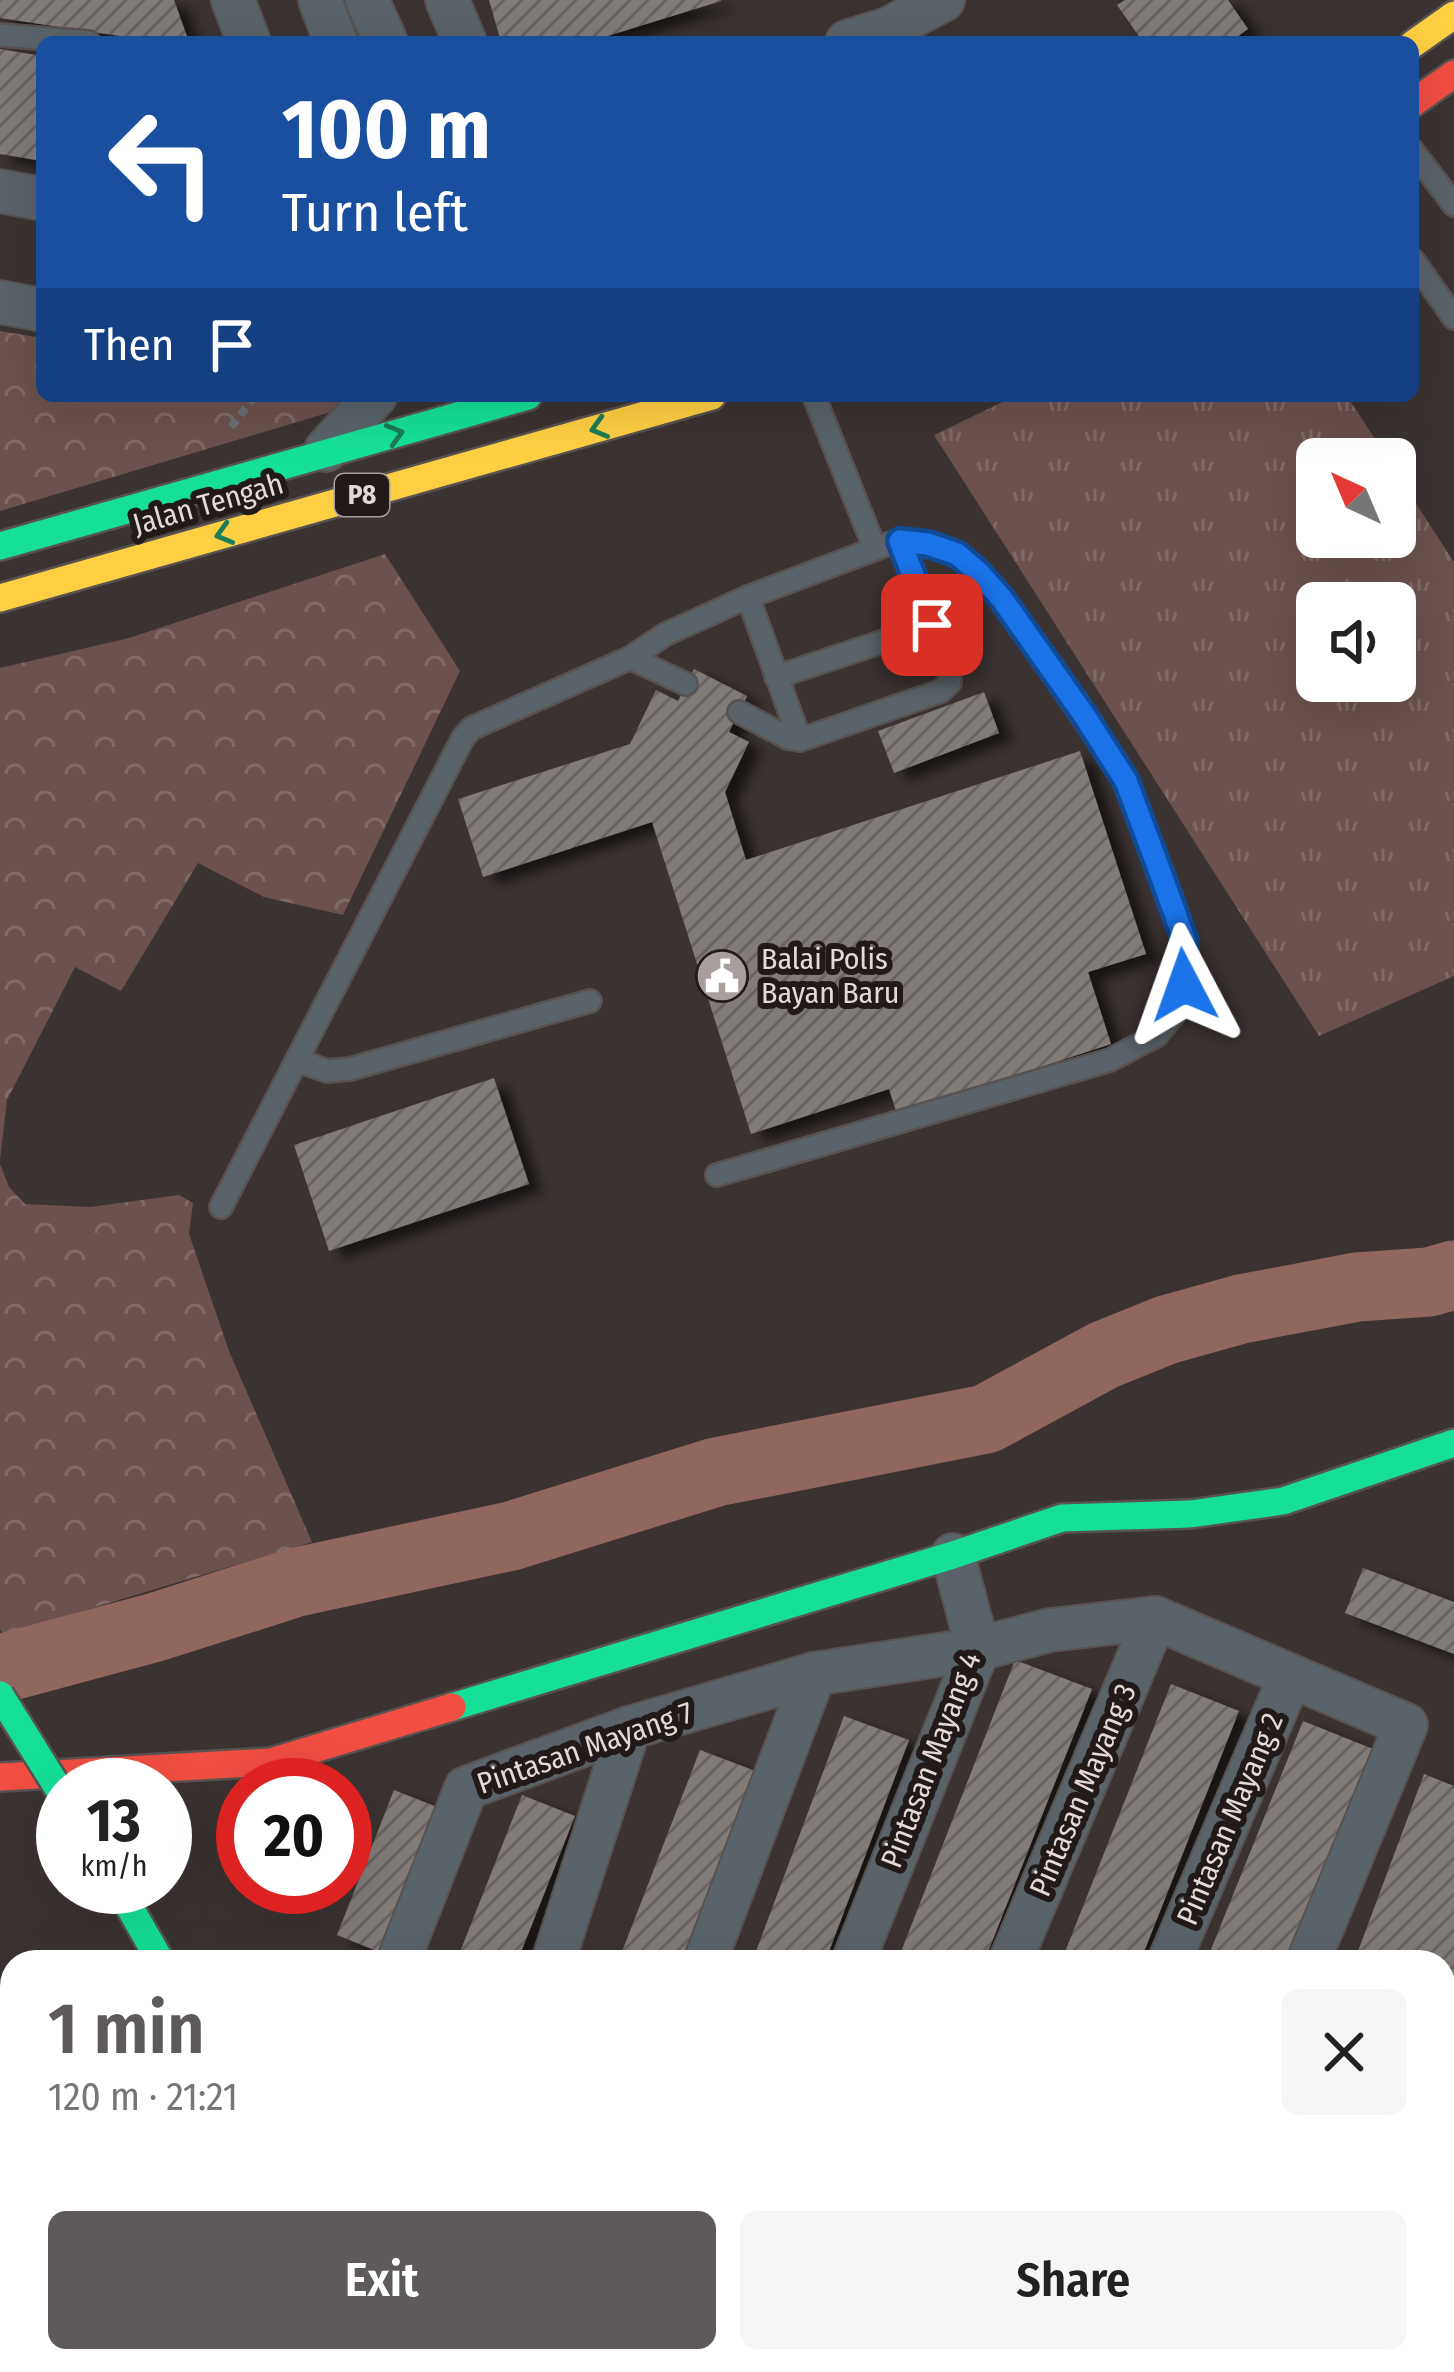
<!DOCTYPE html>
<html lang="en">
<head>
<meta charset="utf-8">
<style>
	:root { --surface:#fff; --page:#f6f6f6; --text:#222; --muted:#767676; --accent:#5e5a59 }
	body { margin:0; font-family:"Fira Sans Condensed",sans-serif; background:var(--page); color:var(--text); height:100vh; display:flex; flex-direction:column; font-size:45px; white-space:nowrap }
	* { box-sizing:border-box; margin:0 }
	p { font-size:39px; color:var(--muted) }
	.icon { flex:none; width:66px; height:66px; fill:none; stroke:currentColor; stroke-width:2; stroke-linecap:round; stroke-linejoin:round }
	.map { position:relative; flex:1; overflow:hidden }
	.side { position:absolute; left:0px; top:1950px; width:1455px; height:423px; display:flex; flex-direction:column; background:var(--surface); border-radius:36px 36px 0 0; box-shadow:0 12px 48px #0002 }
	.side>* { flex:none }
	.guide { position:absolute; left:36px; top:36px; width:1383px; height:366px; border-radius:18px; box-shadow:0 12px 48px #0002; background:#1a4fa0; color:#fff; overflow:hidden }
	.needle { width:78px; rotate:316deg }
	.tools { position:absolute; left:1296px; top:438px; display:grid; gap:24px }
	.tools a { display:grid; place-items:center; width:120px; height:120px; border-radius:18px; background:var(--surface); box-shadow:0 12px 48px #0002; font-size:60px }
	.speed { position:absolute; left:36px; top:1758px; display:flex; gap:24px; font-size:60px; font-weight:700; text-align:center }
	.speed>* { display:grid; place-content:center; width:156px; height:156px; border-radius:50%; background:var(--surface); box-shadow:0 12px 48px #0002; line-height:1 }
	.speed small { font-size:30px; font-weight:400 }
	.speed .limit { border:18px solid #d22; background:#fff; color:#111 }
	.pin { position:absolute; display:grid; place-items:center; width:102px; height:102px; color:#fff; margin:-51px; border-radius:24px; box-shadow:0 6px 18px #0006 }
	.me { position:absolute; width:132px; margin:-66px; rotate:356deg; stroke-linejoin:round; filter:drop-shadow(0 0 9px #0008) }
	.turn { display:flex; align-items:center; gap:42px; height:252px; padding:0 48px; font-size:54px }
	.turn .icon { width:156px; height:156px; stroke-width:2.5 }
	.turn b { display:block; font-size:84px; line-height:102px }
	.then { display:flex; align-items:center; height:114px; padding:0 48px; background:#0003; gap:24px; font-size:45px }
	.round { display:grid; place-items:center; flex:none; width:126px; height:126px; border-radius:18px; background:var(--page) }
	.overview { display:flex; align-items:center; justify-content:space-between; height:204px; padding:0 48px }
	h1 { font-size:72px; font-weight:600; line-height:90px; color:var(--accent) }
	.button { display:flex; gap:24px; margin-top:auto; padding:24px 48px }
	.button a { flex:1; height:138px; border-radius:18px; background:var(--accent); color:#fff; font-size:48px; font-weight:600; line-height:138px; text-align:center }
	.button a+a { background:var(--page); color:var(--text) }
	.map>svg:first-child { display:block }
	.grass { fill:url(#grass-tufts); fill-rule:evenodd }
	.forest { fill:url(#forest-crowns) }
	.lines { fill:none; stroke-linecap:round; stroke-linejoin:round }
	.river { stroke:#91665f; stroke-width:69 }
	.building { fill:url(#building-hatch); filter:url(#shadow) }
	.lane-casing { stroke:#585250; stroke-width:26 }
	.street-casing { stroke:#585250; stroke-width:46 }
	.fast-casing { stroke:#585250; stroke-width:32 }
	.slow-casing { stroke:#585250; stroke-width:32 }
	.jam-casing { stroke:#585250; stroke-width:32 }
	.path { stroke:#6b6f73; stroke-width:8; stroke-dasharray:9 6; stroke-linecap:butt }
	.lane { stroke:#5a636a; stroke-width:21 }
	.street { stroke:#5a636a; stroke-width:42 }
	.fast { stroke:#16e098; stroke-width:27 }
	.slow { stroke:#ffcf43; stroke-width:27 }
	.jam { stroke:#f24e42; stroke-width:27 }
	.fast-bridge-casing { stroke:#585250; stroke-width:32; stroke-linecap:butt }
	.fast-bridge { stroke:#16e098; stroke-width:27 }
	.oneway { stroke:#1c7d58 }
	.route-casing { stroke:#114b97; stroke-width:30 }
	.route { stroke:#1a73e8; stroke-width:21 }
	.labels { text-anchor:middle; stroke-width:12; stroke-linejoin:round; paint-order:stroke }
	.shield { fill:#211a18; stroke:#a9a09e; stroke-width:3 }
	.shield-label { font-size:27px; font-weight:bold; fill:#e3d9d7 }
	.street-label { font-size:30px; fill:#e3d9d7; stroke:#211a18 }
	.poi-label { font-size:30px; fill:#e3d9d7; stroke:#211a18; text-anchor:start }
</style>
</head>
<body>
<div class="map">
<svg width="1454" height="2372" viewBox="0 0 1454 2372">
	<defs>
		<pattern id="grass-tufts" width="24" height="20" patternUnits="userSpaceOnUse" patternTransform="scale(3)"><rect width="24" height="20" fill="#6b524e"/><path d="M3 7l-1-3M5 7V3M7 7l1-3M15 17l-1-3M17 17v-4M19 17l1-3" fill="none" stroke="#806a67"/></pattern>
		<pattern id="forest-crowns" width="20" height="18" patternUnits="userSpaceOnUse" patternTransform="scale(3)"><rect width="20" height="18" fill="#6b524e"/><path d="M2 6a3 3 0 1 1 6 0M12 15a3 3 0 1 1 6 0" fill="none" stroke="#806a67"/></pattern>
		<pattern id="building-hatch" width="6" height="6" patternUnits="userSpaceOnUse" patternTransform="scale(3)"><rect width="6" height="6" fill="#827b79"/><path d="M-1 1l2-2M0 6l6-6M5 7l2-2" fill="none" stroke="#696462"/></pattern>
		<filter id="shadow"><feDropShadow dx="13" dy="8" stdDeviation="6" flood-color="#0009"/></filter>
	</defs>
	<rect width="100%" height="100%" fill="#3b3331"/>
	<path class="grass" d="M1015,396H1347L1388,459H1317V537H1395V471L1454,562V976L1319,1036L934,435ZM1317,603H1395V681H1317Z"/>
	<g class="forest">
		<path d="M0,331L42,338V396H352L344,408L0,511Z"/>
		<path d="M385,554L460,671L343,915L264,897L198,863L121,991L75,967L7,1100L0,1160V668L129,638Z"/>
		<path d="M0,1164L9,1187L25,1204L90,1207L179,1195L193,1203L189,1234L229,1351L312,1542L3,1635L0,1629Z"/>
	</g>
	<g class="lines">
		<path class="river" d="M0,1669L156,1627L297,1582L511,1536L716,1472L986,1419L1104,1355L1166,1330L1241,1309L1357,1287L1429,1282L1454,1275"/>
	</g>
	<g class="building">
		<path d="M0,0H174L189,42H160L0,18Z"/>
		<path d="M489,0H721V1L588,42H501Z"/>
		<path d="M1125,0H1228L1248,29L1230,42H1143L1117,5Z"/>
		<path d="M0,49L42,56V161L0,154Z"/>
		<path d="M694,669L747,696L729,732L749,742L725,792L746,860L1080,751L1146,954L1088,972L1111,1044L897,1114L889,1089L751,1134L652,822L483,877L458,799L630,744L656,690L678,701Z"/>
		<path d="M984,692L999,733L894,773L878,731Z"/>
		<path d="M494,1078L529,1184L329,1251L294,1145Z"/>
		<path d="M1363,1568L1454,1602V1654L1345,1613Z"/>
		<path d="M1015,1660L1092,1689L984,1962H897Z"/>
		<path d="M1171,1684L1239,1711L1140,1962H1061Z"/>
		<path d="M844,1716L909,1740L825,1962H752Z"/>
		<path d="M1303,1721L1373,1749L1287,1962H1206Z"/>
		<path d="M700,1750L758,1772L684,1962H618Z"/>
		<path d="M1424,1774L1454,1786V1995L1444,2026L1443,1962H1354Z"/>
		<path d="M394,1790L442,1809L384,1954L337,1935Z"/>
		<path d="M522,1795L575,1816L517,1962H456Z"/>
		<path d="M741,2361H823L819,2372H737Z"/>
		<path d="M887,2361H955L981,2372H883Z"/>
	</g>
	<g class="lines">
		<g class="lane-casing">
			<g id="lane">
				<path d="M0,35L89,42"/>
				<path d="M1413,151L1454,205"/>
				<path d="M1413,260L1454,318"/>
				<path d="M814,396L875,549"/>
				<path d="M748,597L800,740L941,691L950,682L949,669L900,540"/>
				<path d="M630,658L686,684"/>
				<path d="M776,677L933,625"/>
				<path d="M739,712L788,738L800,740"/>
				<path d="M299,1061L327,1071L350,1069L590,1001"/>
				<path d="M221,1207L463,738L472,728L630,658L666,634L748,597L875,549L900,540L928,544L957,554L1002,599L1126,781L1185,941L1184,985L1176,1012L1156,1036L1110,1060L717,1175"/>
			</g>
		</g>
		<g class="street-casing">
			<g id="street">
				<path d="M233,0L249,42"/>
				<path d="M320,0L336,42"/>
				<path d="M367,0L386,42"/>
				<path d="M447,0L465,42"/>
				<path d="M847,42L888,29L943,0"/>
				<path d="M0,191L42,199"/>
				<path d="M0,302L42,310"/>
				<path d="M326,450L375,396"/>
				<path d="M1155,1618L1406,1725L1308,1962"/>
				<path d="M398,1962L466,1788L629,1728L814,1674L978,1649L1050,1630L1155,1618"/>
				<path d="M553,1962L629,1728"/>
				<path d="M705,1962L814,1674"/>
				<path d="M853,1962L978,1649L953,1555"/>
				<path d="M1010,1962L1155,1618"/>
				<path d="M1169,1962L1290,1677"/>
				<path d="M0,2078L12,2097"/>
				<path d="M1443,2140L1454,2112"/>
				<path d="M178,2361L185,2372"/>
				<path d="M1206,2361L1233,2372"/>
				<path d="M684,2372L689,2361"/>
				<path d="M838,2372L843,2361"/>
				<path d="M995,2372L999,2361"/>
				<path d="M1141,2372L1145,2361"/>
				<path d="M1354,2372L1358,2361"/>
			</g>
		</g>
		<g class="fast-casing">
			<g id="fast">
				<path d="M0,546L528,396"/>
				<path d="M452,1707L953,1555L1062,1518L1190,1514L1283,1501L1454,1443"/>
				<path d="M118,1887L161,1962"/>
				<path d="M412,2361L419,2372"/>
			</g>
		</g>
		<g class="slow-casing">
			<g id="slow">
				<path d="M1413,44L1454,15"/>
				<path d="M0,598L712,396"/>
			</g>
		</g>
		<g class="jam-casing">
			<g id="jam">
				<path d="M1413,103L1454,74"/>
				<path d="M0,1777L271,1762L452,1707"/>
			</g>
		</g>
		<path class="path" d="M231,427L255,396"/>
		<use href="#lane" class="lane"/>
		<use href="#street" class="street"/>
		<use href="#fast" class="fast"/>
		<use href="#slow" class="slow"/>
		<use href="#jam" class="jam"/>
		<g class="fast-bridge-casing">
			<path id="fast-bridge" d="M0,1695L63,1796"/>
		</g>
		<use href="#fast-bridge" class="fast-bridge"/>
	</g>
	<defs><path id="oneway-chevron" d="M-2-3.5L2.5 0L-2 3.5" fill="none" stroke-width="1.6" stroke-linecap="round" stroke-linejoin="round" transform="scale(3)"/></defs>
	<g class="oneway">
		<use href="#oneway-chevron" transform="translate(599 428) rotate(164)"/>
		<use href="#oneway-chevron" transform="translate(395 434) rotate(-16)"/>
		<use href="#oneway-chevron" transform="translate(224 534) rotate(164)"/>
	</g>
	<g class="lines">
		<g class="route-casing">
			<path id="route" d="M932,625L900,541L928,544L957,554L978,572L1002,599L1084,715L1126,781L1156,861L1185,941L1184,985"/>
		</g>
		<use href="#route" class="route"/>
	</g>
	<defs>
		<g id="civic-disc" transform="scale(2.7)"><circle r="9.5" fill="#a89f9d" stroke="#211a18"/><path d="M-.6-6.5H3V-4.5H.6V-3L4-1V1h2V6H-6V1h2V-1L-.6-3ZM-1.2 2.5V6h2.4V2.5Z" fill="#fff"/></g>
	</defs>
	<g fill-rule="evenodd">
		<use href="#civic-disc" x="722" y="976"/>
	</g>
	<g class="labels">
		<rect class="shield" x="335" y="474" width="54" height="42" rx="9"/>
		<g class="shield-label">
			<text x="362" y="504">P8</text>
		</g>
		<g class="street-label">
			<text transform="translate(208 504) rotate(-16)" y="10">Jalan Tengah</text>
			<text transform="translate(585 1748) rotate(-19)" y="10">Pintasan Mayang 7</text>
			<text transform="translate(931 1760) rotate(-69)" y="10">Pintasan Mayang 4</text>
			<text transform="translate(1083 1790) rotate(-67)" y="10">Pintasan Mayang 3</text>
			<text transform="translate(1230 1819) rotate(-67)" y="10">Pintasan Mayang 2</text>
		</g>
		<g class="poi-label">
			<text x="761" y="969">Balai Polis<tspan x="761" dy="34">Bayan Baru</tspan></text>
		</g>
	</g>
</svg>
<div class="tools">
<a><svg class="needle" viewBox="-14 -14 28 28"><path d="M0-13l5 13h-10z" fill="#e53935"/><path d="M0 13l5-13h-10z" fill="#767676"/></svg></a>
<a><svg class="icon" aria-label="sound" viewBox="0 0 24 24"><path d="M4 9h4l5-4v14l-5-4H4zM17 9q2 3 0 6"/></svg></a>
</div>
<div class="speed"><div>13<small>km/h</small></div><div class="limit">20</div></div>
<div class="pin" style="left:932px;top:625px;background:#d93025"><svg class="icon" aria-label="arrive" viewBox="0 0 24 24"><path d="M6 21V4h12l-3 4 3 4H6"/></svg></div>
<svg class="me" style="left:1184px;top:985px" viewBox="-20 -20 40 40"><path d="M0-17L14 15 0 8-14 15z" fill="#1a73e8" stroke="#fff" stroke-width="4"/></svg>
<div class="guide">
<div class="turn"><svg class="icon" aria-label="left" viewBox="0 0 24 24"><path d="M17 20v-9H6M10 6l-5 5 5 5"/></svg><div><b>100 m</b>Turn left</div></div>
<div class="then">Then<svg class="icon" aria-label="arrive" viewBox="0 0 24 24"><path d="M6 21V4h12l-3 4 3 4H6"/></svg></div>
</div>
<section class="side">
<div class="overview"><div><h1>1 min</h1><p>120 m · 21:21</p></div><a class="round"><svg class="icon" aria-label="close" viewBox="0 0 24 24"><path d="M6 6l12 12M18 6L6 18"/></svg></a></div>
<div class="button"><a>Exit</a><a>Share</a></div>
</section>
</div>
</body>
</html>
